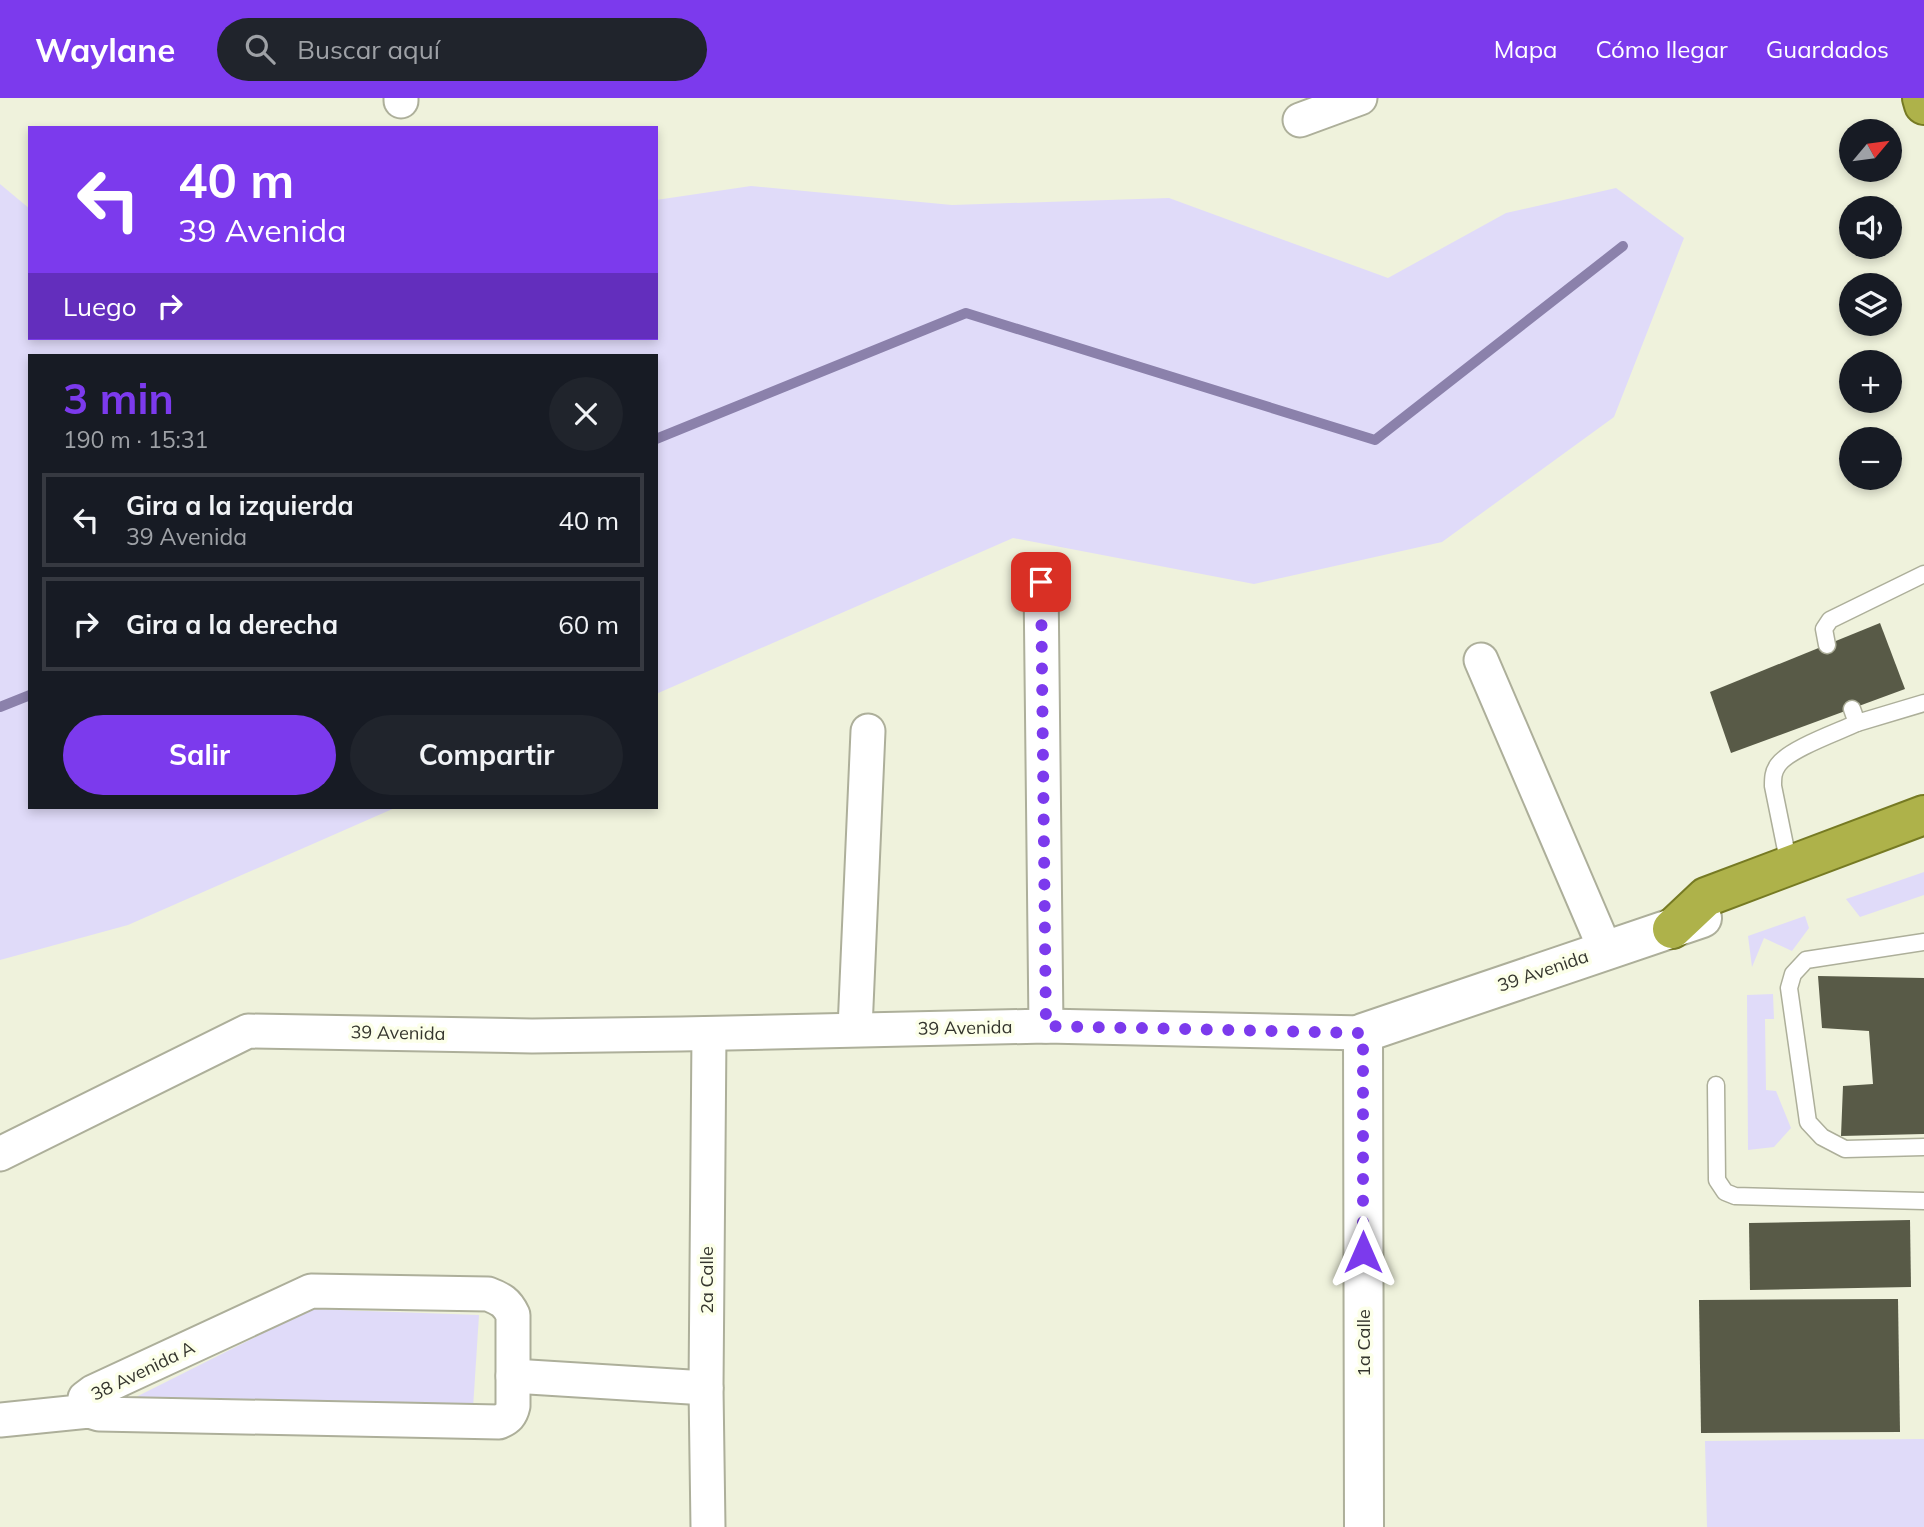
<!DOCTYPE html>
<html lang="es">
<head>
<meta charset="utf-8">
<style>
	:root { --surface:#171b24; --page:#20242c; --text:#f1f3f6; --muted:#9ea1a6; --line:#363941; --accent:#7c3aed }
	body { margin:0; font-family:Mulish,sans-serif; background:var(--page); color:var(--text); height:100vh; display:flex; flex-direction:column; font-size:26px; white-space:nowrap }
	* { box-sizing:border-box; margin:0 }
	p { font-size:23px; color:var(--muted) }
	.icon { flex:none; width:38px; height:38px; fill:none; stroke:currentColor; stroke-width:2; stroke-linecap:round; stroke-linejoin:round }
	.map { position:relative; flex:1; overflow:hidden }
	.sheet { position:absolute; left:28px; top:256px; width:630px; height:455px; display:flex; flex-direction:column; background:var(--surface); border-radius:0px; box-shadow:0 4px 10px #0003 }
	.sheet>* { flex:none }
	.hud { position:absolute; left:28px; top:28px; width:630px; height:214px; border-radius:0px; box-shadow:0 4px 10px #0003; background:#7c3aed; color:#fff; overflow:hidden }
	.needle { width:46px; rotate:61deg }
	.fabs { position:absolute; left:1839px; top:21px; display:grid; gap:14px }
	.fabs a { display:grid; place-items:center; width:63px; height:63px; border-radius:50%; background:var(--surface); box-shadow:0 4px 10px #0003; font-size:35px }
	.pin { position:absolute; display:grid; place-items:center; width:60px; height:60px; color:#fff; margin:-30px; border-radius:14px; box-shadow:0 4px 10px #0006 }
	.me { position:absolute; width:77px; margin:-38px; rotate:0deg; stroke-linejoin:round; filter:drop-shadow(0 0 5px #0008) }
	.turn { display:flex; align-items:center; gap:24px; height:147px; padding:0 35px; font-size:32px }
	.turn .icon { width:91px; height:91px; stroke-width:2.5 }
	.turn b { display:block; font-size:49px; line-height:60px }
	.then { display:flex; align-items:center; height:66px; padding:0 35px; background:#0003; gap:14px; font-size:26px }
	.round { display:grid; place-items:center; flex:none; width:74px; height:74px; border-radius:37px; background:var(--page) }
	.summary { display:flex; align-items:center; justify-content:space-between; height:119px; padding:0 35px }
	h1 { font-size:42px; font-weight:700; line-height:52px; color:var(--accent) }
	.primary-button { display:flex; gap:14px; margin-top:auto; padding:14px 35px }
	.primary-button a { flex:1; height:80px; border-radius:42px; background:var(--accent); color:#fff; font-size:28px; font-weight:700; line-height:80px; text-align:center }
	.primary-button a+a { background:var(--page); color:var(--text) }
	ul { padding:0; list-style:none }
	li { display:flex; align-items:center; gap:21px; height:94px; margin:0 14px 10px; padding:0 21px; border:4px solid var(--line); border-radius:0px }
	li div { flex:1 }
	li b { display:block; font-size:26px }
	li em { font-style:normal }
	header { display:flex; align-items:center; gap:42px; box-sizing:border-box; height:98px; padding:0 35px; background:var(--accent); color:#fff }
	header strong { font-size:33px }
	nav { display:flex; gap:38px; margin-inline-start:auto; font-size:24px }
	.search { width:490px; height:63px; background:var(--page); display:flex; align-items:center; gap:18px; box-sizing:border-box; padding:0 24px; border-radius:38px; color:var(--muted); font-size:26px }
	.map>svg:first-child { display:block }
	.green { fill:#e0dbf9 }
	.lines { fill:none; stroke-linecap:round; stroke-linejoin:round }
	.stream { stroke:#8b81ab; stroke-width:10 }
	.building { fill:#585a47 }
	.service-casing { stroke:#adaf9a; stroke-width:19 }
	.minor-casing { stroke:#adaf9a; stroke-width:37 }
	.tertiary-casing { stroke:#adaf9a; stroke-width:42 }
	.trunk-casing { stroke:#767a23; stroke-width:42 }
	.service { stroke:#fff; stroke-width:16 }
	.minor { stroke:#fff; stroke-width:33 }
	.tertiary { stroke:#fff; stroke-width:38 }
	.trunk { stroke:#aeb24a; stroke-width:38 }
	.route { stroke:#7c3aed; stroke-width:12; stroke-dasharray:0 21.6 }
	.labels { text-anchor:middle; stroke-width:7; stroke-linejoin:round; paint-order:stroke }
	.street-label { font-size:18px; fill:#34352d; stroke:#fcffe9 }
</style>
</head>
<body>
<header>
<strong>Waylane</strong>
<div class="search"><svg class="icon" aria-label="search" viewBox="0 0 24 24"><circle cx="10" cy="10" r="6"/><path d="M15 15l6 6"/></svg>Buscar aquí</div>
<nav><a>Mapa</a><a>Cómo llegar</a><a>Guardados</a></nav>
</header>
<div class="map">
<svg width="1924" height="1429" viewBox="0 0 1924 1429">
	<rect width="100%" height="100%" fill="#eff2dc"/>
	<g class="green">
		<path d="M0,86L30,111V240H656V102L751,88L952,107L1169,100L1388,180L1506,115L1616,90L1684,140L1614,319L1442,444L1254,486L1013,440L656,596V257H30V709H397L128,827L0,862Z"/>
		<path d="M1924,774V797L1860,819L1846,801Z"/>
		<path d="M1805,818L1809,830L1792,853L1764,840L1752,869L1748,838Z"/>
		<path d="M1773,896L1774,921H1765L1766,992L1776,993L1791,1030L1774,1049L1748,1052L1747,897Z"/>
		<path d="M311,1211L479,1217L473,1310L128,1303Z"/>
		<path d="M1924,1341V1429H1707L1705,1343Z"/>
	</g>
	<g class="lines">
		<g class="stream">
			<path d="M656,341L966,215L1375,342L1623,148"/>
			<path d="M0,609L30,597"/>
		</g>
	</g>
	<g class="building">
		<path d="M1880,525L1905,591L1731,655L1710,594Z"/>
		<path d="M1818,878L1924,880V1036L1841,1038L1843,988L1873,986L1869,933L1822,930Z"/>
		<path d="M1910,1122L1911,1189L1750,1192L1749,1125Z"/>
		<path d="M1898,1201L1900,1334L1701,1335L1699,1202Z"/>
	</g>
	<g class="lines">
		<g class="service-casing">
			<g id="service">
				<path d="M1827,547L1824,531L1830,522L1924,476"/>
				<path d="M1852,611L1857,625L1924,605"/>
				<path d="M1789,767L1773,688C1773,680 1773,674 1778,667C1789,651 1838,634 1857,625"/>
				<path d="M1924,844L1806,862L1793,876L1789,890L1808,1024L1822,1039L1845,1051L1924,1049"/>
				<path d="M1716,987L1717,1082L1725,1094L1735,1098L1924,1103"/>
			</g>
		</g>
		<g class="minor-casing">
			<g id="minor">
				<path d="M401,3V0"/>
				<path d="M1300,22L1360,0"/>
				<path d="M1041,484L1046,928"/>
				<path d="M1481,562L1605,851"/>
				<path d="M855,931L868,633"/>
				<path d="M0,1056L248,933L532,938L681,936L1046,928L1363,935"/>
				<path d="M513,1278L706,1290"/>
				<path d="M0,1322L89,1313L99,1316L499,1324C508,1320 511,1317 513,1308V1217C507,1204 501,1201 488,1196L311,1193L93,1294L85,1300L84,1306L89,1313"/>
				<path d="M708,1429L706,1290L709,936"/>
			</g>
		</g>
		<g class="tertiary-casing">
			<path id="tertiary" d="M1364,1429L1363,935L1702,820"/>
		</g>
		<g class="trunk-casing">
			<g id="trunk">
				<path d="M1922,0L1924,7"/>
				<path d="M1672,831L1706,799L1924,717"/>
			</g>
		</g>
		<use href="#service" class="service"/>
		<use href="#minor" class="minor"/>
		<use href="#tertiary" class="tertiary"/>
		<use href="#trunk" class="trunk"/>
	</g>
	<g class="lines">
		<path class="route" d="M1041,484L1046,928L1363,935V1154"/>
	</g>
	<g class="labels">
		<g class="street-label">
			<text transform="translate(1543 873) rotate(-19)" y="6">39 Avenida</text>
			<text transform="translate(965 930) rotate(-1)" y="6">39 Avenida</text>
			<text transform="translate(398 935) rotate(1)" y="6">39 Avenida</text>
			<text transform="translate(707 1182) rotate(-90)" y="6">2a Calle</text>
			<text transform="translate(1364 1245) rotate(-90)" y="6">1a Calle</text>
			<text transform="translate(143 1273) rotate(-26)" y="6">38 Avenida A</text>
		</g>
	</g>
</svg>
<div class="fabs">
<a><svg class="needle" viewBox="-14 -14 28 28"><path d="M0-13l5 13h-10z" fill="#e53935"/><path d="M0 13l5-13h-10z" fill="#9ea1a6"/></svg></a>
<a><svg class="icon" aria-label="sound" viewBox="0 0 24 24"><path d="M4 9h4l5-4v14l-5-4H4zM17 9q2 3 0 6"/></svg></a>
<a><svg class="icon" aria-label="layers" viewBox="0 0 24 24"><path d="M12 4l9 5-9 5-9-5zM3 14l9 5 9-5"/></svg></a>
<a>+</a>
<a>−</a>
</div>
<div class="pin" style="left:1041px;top:484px;background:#d93025"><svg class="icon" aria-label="arrive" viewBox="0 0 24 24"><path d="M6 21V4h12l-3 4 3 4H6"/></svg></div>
<svg class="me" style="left:1363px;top:1154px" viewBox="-20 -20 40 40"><path d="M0-17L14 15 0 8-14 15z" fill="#7c3aed" stroke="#fff" stroke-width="4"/></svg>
<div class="hud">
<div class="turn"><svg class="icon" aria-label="left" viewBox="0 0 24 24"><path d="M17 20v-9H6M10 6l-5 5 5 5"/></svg><div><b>40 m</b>39 Avenida</div></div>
<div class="then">Luego<svg class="icon" aria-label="right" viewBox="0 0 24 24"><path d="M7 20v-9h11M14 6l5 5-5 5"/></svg></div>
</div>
<section class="sheet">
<div class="summary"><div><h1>3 min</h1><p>190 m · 15:31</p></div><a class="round"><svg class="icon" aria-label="close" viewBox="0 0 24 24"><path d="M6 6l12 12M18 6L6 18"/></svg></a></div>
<ul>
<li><svg class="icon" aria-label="left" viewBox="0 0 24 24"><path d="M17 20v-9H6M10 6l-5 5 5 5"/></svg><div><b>Gira a la izquierda</b><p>39 Avenida</p></div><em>40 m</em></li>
<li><svg class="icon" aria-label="right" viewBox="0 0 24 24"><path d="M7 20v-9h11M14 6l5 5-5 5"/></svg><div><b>Gira a la derecha</b></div><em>60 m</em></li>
</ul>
<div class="primary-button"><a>Salir</a><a>Compartir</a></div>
</section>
</div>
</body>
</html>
